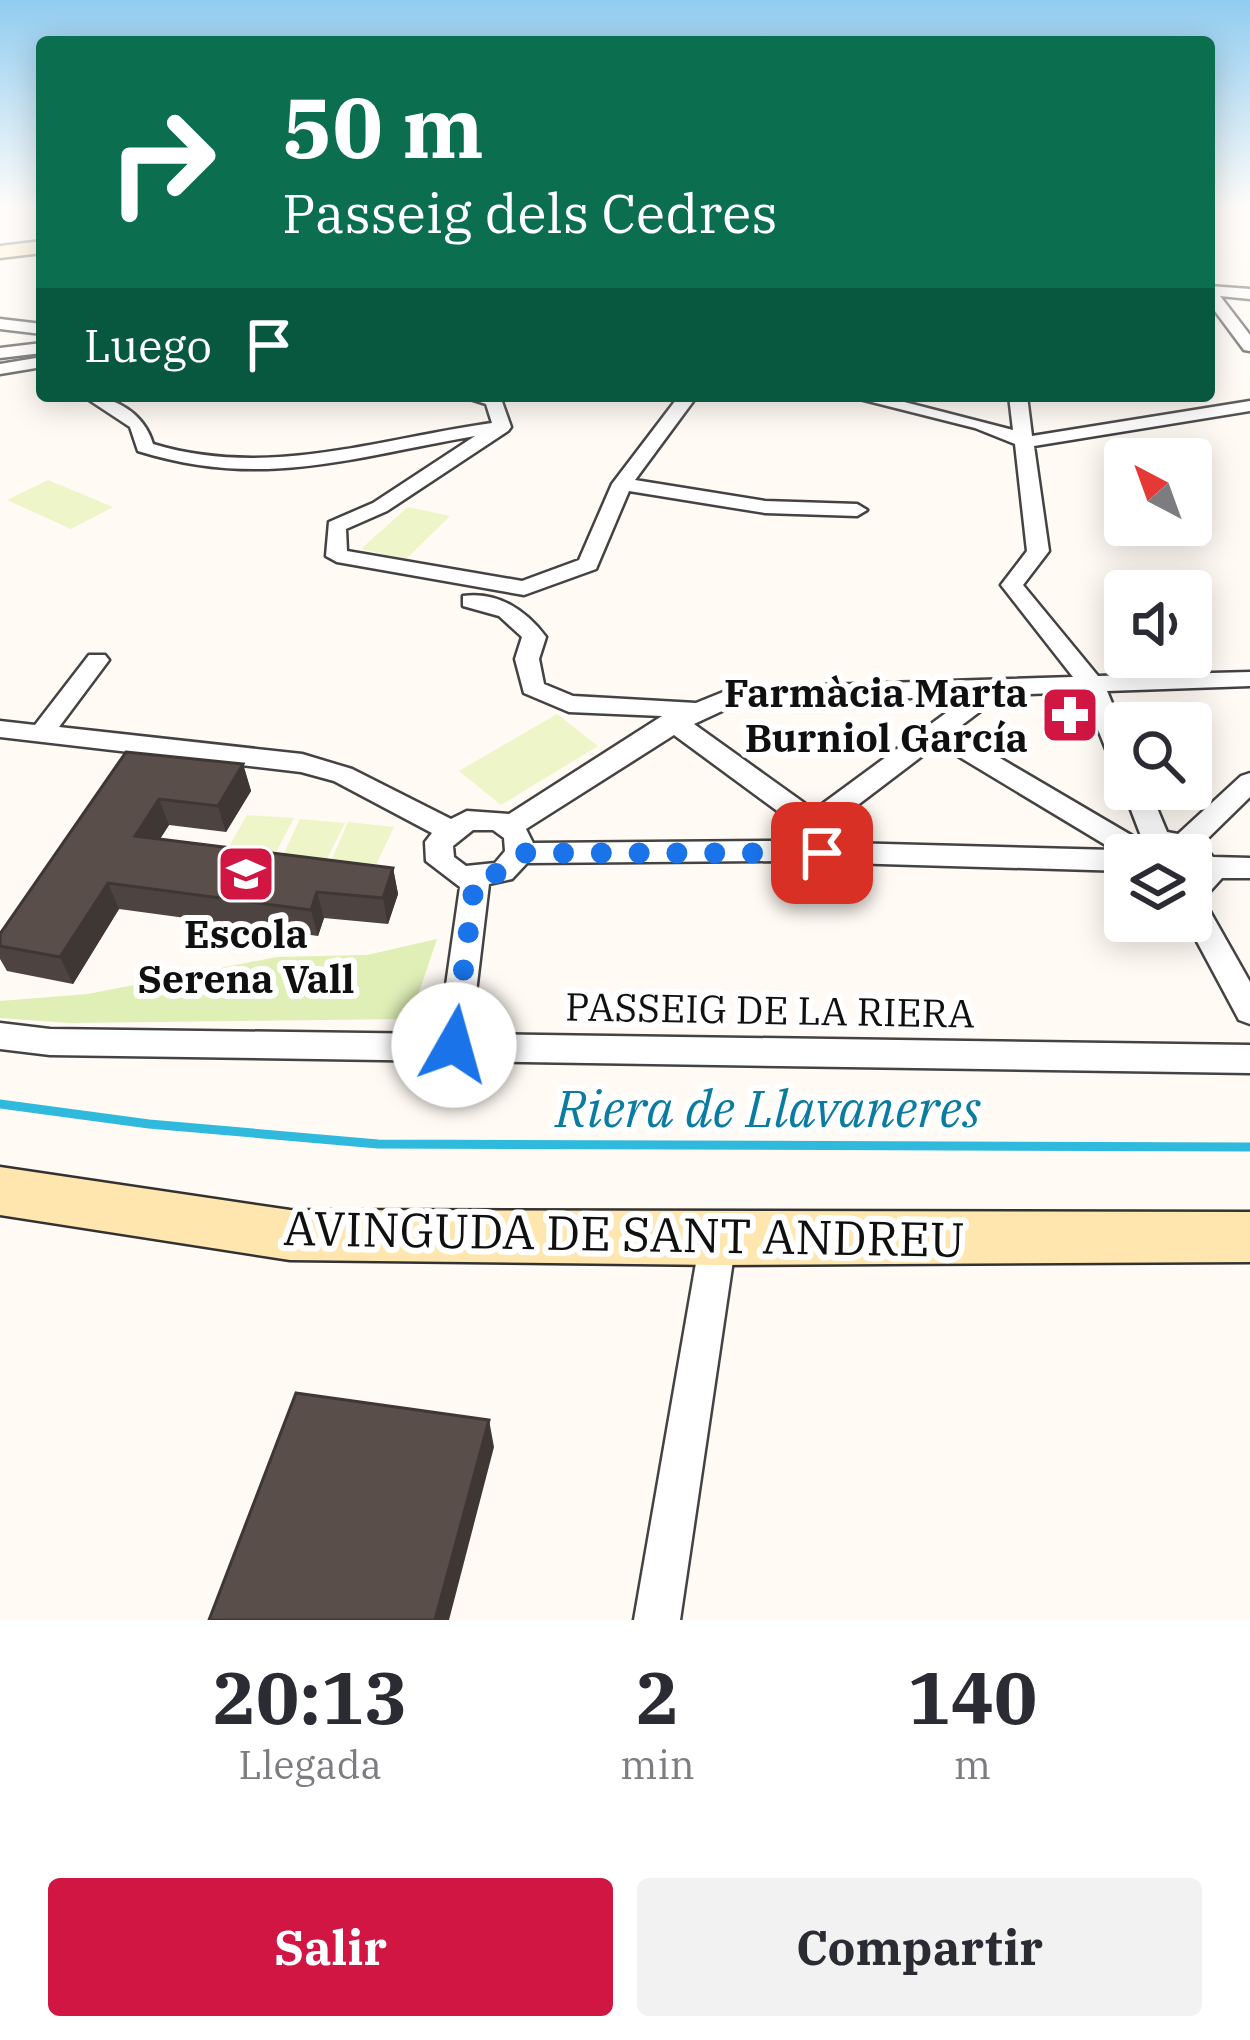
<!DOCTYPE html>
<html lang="es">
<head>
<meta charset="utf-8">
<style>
	:root { --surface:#fff; --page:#f2f2f3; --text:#2b2b33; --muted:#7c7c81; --accent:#d21643 }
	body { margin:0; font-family:"IBM Plex Serif",serif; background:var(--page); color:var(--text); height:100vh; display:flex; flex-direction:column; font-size:45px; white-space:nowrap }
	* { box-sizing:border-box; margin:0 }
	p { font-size:39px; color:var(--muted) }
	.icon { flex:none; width:66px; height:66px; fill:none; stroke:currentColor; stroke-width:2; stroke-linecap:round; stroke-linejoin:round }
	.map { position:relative; height:1620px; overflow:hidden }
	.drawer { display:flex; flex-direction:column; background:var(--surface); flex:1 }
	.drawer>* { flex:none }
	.guide { position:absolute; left:36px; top:36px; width:1179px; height:366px; border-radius:12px; box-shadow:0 6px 30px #0003; background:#0b6e4f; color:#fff; overflow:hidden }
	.needle { width:78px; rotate:319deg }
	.controls { position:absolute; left:1104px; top:438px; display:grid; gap:24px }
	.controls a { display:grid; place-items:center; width:108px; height:108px; border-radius:12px; background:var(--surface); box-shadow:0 6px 30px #0003; font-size:60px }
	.pin { position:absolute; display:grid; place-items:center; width:102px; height:102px; color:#fff; margin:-51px; border-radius:24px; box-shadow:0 6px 18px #0006 }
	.me { position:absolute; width:132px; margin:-66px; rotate:7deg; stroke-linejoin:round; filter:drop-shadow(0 0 9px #0008) }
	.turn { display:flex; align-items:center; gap:42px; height:252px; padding:0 48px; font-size:54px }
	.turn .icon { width:156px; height:156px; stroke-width:2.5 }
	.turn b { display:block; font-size:84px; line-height:102px }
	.then { display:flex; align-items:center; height:114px; padding:0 48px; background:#0003; gap:24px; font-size:45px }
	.eta { display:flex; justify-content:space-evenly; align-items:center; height:204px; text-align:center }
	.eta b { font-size:72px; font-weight:700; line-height:84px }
	.action { display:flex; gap:24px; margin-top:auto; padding:24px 48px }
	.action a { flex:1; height:138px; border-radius:12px; background:var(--accent); color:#fff; font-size:48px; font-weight:700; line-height:138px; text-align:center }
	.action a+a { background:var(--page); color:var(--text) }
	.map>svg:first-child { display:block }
	.green { fill:#dfefb6 }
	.pitch { fill:#eef5c9 }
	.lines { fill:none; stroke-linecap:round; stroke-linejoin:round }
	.stream { stroke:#2eb9dd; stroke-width:9 }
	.street-casing { stroke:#434343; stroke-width:5 }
	.secondary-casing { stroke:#323232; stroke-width:5 }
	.street { fill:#fff; fill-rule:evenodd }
	.secondary { fill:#ffe6ae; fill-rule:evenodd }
	.wall { fill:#4d4340 }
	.shaded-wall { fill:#3f3734 }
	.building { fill:#5a4e4b; stroke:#3f3734; stroke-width:3 }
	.route { stroke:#1a73e8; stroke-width:21; stroke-dasharray:0 37.8 }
	.labels { text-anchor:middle; stroke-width:12; stroke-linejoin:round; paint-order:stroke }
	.poi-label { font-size:39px; font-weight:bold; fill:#101010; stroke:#fff; text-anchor:end }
	.street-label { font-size:39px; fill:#101010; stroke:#fff }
	.near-street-label { font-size:48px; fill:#101010; stroke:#fff }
	.near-water-label { font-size:51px; font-style:italic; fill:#0a7ca2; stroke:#fff }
</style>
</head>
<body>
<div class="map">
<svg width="1250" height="1620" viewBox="0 0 1250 1620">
	<rect width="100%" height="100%" fill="#fffaf3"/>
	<path class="green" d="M437,939L410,1019L70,1023L0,1018V1001L88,994L277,957L367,955Z"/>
	<g class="pitch">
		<path d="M48,480L113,507L71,529L7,500Z"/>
		<path d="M408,507L450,516L406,559L361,549Z"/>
		<path d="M557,714L598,746L501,805L459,771Z"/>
		<path d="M247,815L294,818L264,875L216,869Z"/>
		<path d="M300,819L345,823L316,881L273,876Z"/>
		<path d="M348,822L394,827L365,888L322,882Z"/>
	</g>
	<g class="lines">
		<path class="stream" d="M0,1104L149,1124L378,1144L1250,1147"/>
		<g class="street-casing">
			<g id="street">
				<path d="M1209,286L1250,289V299L1220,296L1250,335V351L1244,350L1209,303Z"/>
				<path d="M0,319L42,324V334L0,329Z"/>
				<path d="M42,343V353L0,358V348Z"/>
				<path d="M42,357V367L0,374V364Z"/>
				<path d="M83,396C115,396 144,413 153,444C268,479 377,439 492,423L486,404L461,396H500L511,427L508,431L387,511L346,529L347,551L522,581L579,560L612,484L679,396H697L635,480L765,501L857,504L867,510L857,516L765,513L629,491L596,569L524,595L337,562L326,556L329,522L373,503L475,436C353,457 262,490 138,451L130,427Z"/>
				<path d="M848,396H881L1013,430L1009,396H1027L1032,436L1250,401V411L1034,446L1049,551L1023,585L1098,676L1250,672V686L1107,691L1125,734V773L1112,764L1083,692L1002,695L954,731L1136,838L1141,836L1123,789L1125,785V789H1149L1167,832L1178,834L1241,776L1250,773V797L1202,844L1213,857L1250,858V878H1222L1203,899L1250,982V1024L1239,1020L1186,921H1191V855L1166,851L1125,855V871L778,861L527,863L512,879L489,884L471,1034L1250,1045V1073L50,1055L0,1049V1023L50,1029L439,1034L460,887L426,861L425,842L432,833L334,781L301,772L0,737V721L35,725L89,655H105L109,660L59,727L302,754L352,769L451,819L467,811L509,814L662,716L569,712L524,693L515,659L522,637L499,616L463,606V596C497,591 526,610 546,637L539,659L544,684L573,696L696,703L733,688L1073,677L1001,585L1027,551L1015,444L975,428ZM969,696L814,810L694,724L737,704ZM674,735L795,824L772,841L533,843L526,829ZM938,744L1114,850L809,842ZM473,830H493L504,838L505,851L495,863L466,866L454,857L453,846Z"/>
				<path d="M718,1223L731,1228L736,1240L680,1620H634L700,1240L705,1228Z"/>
			</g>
		</g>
		<g class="secondary-casing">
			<g id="secondary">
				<path d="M42,241V253L0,258V246Z"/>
				<path d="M0,1167L290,1210L1250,1212V1262L718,1265L290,1260L0,1215Z"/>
			</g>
		</g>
		<use href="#street" class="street"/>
		<use href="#secondary" class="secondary"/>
	</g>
	<path class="wall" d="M126,752L243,764L251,791L226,832L169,825L160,839L393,868L398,894L388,924L324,918L318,936L119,909L73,984L7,971L0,959V934Z"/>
	<g class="shaded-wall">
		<path d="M243,764L251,791L226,832L218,806Z"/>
		<path d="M159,799L169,825L145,862L135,836Z"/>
		<path d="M393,868L398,894L388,924L383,898Z"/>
		<path d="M108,883L119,909L73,984L60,957Z"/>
		<path d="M317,892L324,918L318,936L311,910Z"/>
		<path d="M489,1420L494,1447L449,1620H435Z"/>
	</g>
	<g class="building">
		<path d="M126,752L243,764L218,806L159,799L135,836L393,868L383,898L317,892L311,910L108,883L60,957L0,946V934Z"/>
		<path d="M296,1393L489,1420L435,1620H209Z"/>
	</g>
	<linearGradient id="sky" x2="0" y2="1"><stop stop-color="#91ccf0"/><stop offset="0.48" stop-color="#fffdfa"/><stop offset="1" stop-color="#fffdfa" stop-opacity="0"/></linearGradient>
	<rect width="1250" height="434" fill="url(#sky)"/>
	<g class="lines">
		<path class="route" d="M454,1045L475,879L502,872L521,853H822"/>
	</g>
	<defs>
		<g id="pharmacy-square" transform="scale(3)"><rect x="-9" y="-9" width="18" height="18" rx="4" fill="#d21643" stroke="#fff"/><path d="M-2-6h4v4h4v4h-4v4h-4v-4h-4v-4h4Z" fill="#fff"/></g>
		<g id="school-square" transform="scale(3)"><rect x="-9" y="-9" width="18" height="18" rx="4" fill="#d21643" stroke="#fff"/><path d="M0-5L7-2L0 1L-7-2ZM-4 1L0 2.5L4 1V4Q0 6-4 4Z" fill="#fff"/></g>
	</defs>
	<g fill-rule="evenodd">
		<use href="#pharmacy-square" x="1070" y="715"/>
		<use href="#school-square" x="246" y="874"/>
	</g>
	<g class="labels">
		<g class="poi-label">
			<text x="1028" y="707">Farmàcia Marta<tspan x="1028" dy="45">Burniol García</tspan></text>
			<text x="246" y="948" text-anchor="middle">Escola<tspan x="246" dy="45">Serena Vall</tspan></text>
		</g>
		<g class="street-label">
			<text transform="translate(770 1010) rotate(1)" y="14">PASSEIG DE LA RIERA</text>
		</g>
		<g class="near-street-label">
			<text transform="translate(624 1234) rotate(1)" y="17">AVINGUDA DE SANT ANDREU</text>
		</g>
		<g class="near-water-label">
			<text x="768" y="1127">Riera de Llavaneres</text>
		</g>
	</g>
</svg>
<div class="controls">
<a><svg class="needle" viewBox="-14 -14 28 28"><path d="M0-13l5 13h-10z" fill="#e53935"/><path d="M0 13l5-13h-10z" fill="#7c7c81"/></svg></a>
<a><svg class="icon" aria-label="sound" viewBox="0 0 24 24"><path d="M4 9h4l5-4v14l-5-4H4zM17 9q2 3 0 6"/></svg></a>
<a><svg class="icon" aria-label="search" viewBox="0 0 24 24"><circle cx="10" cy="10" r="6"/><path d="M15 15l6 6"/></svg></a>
<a><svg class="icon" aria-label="layers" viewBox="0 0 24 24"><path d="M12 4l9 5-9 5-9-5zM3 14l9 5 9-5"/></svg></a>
</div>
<div class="pin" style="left:822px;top:853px;background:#d93025"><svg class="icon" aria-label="arrive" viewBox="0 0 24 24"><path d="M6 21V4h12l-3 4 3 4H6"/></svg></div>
<svg class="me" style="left:454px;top:1045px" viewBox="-20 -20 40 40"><circle r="19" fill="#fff"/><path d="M0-13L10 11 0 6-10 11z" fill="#1a73e8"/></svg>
<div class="guide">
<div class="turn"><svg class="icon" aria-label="right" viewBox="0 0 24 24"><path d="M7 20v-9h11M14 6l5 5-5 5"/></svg><div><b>50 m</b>Passeig dels Cedres</div></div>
<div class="then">Luego<svg class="icon" aria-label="arrive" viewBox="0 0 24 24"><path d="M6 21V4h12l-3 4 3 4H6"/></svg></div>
</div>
</div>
<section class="drawer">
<div class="eta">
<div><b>20:13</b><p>Llegada</p></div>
<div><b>2</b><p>min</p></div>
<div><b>140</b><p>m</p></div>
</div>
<div class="action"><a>Salir</a><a>Compartir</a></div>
</section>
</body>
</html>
